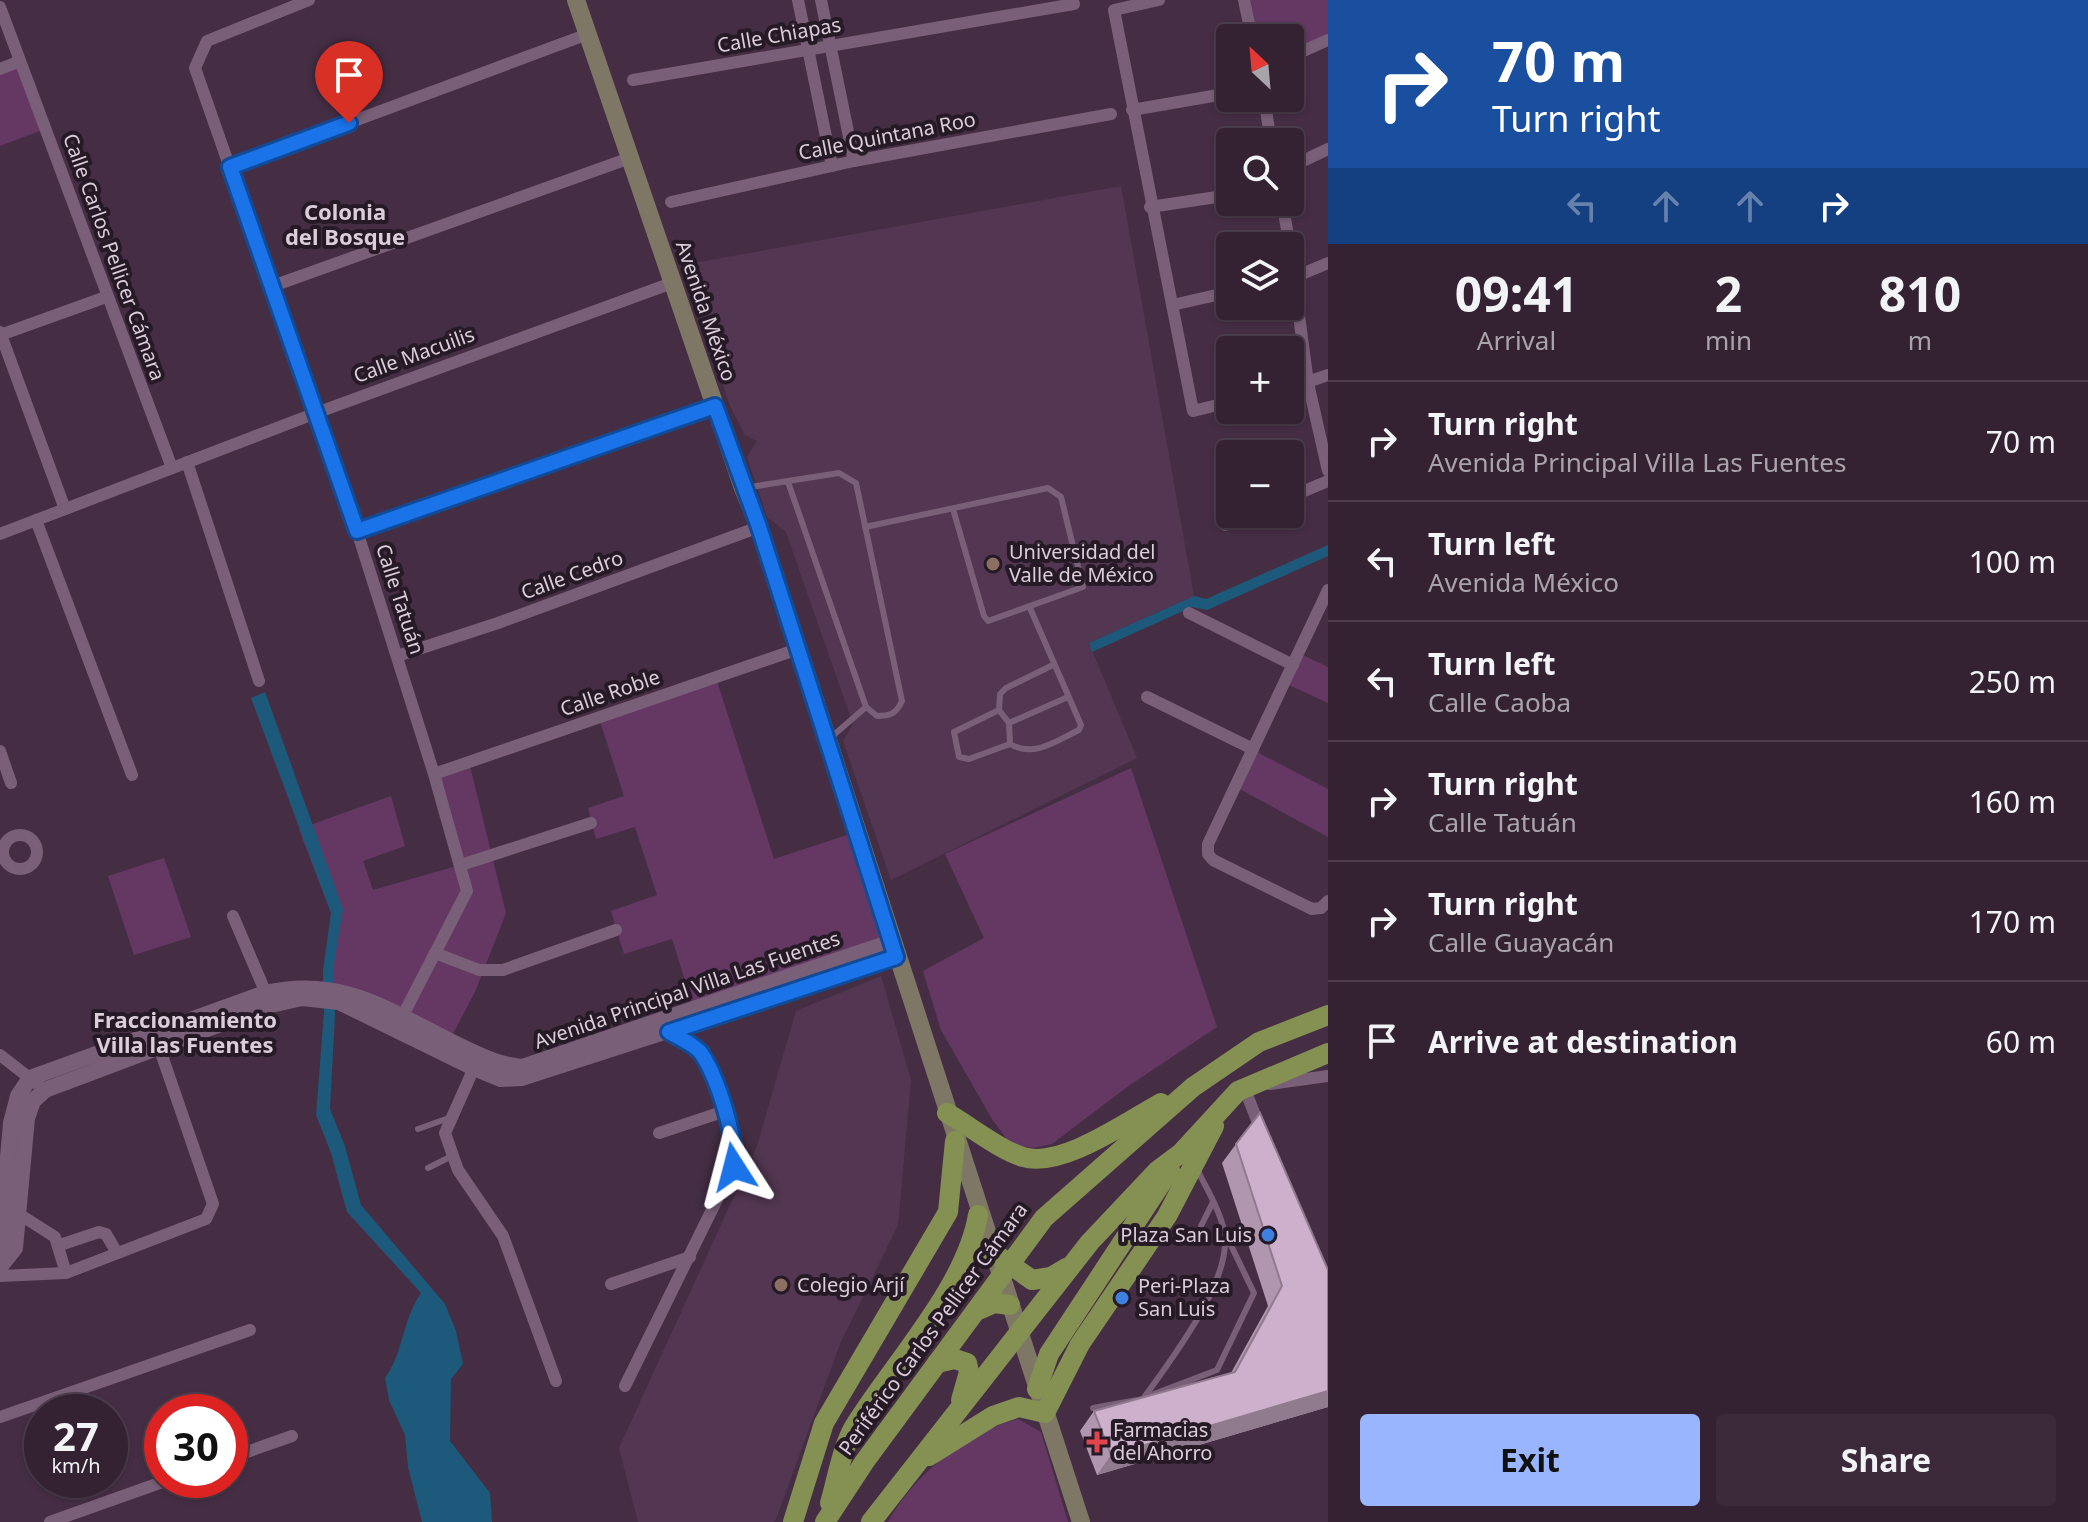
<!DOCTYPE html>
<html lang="en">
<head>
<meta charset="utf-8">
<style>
	:root { --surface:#342233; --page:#3c2a3b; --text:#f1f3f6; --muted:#a9a4ac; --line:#4e3f4e; --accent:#98b5fd }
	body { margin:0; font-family:"Noto Sans",sans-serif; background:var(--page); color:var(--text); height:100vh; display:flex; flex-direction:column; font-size:30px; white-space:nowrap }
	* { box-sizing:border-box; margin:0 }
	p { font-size:26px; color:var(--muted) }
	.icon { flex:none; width:44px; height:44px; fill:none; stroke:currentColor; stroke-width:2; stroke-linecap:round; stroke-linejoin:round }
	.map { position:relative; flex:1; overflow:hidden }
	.details { display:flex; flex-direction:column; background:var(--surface); width:760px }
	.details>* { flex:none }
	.guide { background:#1a4fa0; color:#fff; overflow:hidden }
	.needle { width:52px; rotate:334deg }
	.buttons { position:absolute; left:1216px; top:24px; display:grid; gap:16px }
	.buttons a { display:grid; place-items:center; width:88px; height:88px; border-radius:8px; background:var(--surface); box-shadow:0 2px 6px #0004,0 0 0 2px var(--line); font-size:40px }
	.speed { position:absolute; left:24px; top:1394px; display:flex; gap:16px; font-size:40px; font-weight:700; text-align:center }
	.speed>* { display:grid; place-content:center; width:104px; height:104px; border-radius:50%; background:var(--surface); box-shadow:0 2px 6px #0004,0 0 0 2px var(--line); line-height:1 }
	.speed small { font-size:20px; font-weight:400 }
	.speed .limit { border:12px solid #d22; background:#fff; color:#111 }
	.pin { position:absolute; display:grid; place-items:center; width:68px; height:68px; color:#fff; margin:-82px -34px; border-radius:50% 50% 50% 0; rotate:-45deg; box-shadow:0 0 8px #0007 }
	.pin .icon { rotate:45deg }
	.me { position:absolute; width:88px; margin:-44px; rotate:351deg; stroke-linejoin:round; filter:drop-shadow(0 0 6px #0008) }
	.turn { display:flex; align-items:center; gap:28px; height:168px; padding:0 32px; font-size:36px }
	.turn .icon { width:104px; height:104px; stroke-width:2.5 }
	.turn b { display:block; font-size:56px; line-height:68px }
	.lanes { display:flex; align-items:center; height:76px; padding:0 32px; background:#0003; justify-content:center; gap:40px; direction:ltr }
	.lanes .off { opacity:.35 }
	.eta { display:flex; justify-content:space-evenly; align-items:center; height:136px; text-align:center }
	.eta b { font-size:48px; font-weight:700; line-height:56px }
	.primary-button { display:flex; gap:16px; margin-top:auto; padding:16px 32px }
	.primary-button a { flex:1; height:92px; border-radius:8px; background:var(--accent); color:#111; font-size:32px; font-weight:700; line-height:92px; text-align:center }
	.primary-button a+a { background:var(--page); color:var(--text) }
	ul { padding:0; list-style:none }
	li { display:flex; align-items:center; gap:24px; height:120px; padding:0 32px; border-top:2px solid var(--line) }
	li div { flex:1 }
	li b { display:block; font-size:30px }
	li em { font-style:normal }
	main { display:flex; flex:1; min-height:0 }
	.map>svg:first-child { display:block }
	.built { fill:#533752 }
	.green { fill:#653864 }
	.water { fill:#1d597a }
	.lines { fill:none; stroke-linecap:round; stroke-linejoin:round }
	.service { stroke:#795f77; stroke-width:6 }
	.minor { stroke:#795f77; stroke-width:12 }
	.tertiary { stroke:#795f77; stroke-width:16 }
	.secondary { stroke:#7f7765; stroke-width:18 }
	.primary { stroke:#859053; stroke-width:20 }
	.wall { fill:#b097af }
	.shaded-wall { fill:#907b8e }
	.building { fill:#cdb0cb; stroke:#907b8e; stroke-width:2 }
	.route-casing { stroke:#114b97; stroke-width:20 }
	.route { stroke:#1a73e8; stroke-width:14 }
	.education-dot { fill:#8d6e63; stroke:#251a25; stroke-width:3 }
	.shop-dot { fill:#3f7fe0; stroke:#251a25; stroke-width:3 }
	.health-dot { fill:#e0444e; stroke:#251a25; stroke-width:3 }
	.labels { text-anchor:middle; stroke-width:8; stroke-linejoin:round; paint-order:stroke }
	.street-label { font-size:20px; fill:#dccddb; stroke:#251a25 }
	.poi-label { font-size:20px; fill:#dccddb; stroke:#251a25; text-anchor:start }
	.neighbourhood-label { font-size:22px; font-weight:bold; fill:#dccddb; stroke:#251a25 }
</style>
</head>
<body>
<main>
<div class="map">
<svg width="1328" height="1522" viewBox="0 0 1328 1522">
	<rect width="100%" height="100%" fill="#452e44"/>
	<g class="built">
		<path d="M1121,186L1194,596L1089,643L1137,758L891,880L843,741L853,724L786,532L767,517L747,457L757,441L745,435L730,406L683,265Z"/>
		<path d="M881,976L911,1080L898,1225L840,1344L776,1519L774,1522H638L619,1448L757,1146L796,1011Z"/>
	</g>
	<g class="green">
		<path d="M1242,0H1328V35L1290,51V38H1251Z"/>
		<path d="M20,61L45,129L0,146V69Z"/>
		<path d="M1303,655L1328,667V703L1289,685Z"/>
		<path d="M716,678L774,859L856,832L891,942L694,1009L672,939L624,954L611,911L657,895L635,827L596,839L588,808L624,796L599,718Z"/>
		<path d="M1257,752L1328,789V837L1236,787Z"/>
		<path d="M469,762L506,913L475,992L449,1041L322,988L331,913L299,829L391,796L405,846L363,861L373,890L460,865L434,774Z"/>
		<path d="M1131,768L1217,1027L1127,1087L1052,1144L1033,1148L1020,1146L1006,1138L992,1119L941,1030L923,971L984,938L945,854Z"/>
		<path d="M164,858L191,937L134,955L108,876Z"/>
		<path d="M1018,1419L1041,1432L1068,1522H888C912,1477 967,1431 1018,1419Z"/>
	</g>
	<g class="water">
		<path d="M1328,545V556L1207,610L1192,607L1092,652L1089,643L1194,596L1206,599Z"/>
		<path d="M265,692L343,909L333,970L335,1014L330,1109L345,1146L361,1205L445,1304L456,1331L463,1364L451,1379L450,1441L490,1493L492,1522H422L408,1467L405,1435L389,1400L385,1378C404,1352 401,1323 421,1293L347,1212L331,1153L316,1115L324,1012L323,970L331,913L251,698Z"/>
	</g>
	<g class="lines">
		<g class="service">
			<path d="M744,488L839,473L856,483L902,701C896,714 890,716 877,716L866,707L788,482"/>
			<path d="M865,527L1048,488L1061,497L1083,587L988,621L984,616L953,509"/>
			<path d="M1030,608L1081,725L1079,730C1056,741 1034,758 1010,744L969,759L959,757L954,732L999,710L1000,694L1006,688L1053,665"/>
			<path d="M999,710L1009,723L1010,744"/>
			<path d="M1009,723L1068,697"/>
			<path d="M829,739L866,707"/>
			<path d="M418,1129L449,1118"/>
			<path d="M428,1168L452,1156"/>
			<path d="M1201,1226L1213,1202"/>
			<path d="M1146,1397L1217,1370L1254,1293L1226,1235"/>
			<path d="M1093,1408L1143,1399C1170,1361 1234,1279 1224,1231C1220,1210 1206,1188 1197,1169"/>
		</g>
		<g class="minor">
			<path d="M309,0L207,41L195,68L357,531L434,774L467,891L399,1023"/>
			<path d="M798,0L832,166"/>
			<path d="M821,0L854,161"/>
			<path d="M1159,0L1114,10L1193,411L1230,402"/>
			<path d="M1244,0L1252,38"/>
			<path d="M0,7L172,468"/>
			<path d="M1290,57L1328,40"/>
			<path d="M0,69L20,61"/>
			<path d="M633,80L1074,4"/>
			<path d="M1264,98L1271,142"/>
			<path d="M1132,110L1230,93"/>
			<path d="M230,167L588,34"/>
			<path d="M1290,167L1328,149"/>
			<path d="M671,202L854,161L1111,114"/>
			<path d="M1282,202L1290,246"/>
			<path d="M1150,207L1230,195"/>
			<path d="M1290,248L1308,383L1328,471"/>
			<path d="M1290,279L1328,263"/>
			<path d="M270,287L630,158"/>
			<path d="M1172,305L1230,292"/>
			<path d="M0,332L65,509"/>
			<path d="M0,335L106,297"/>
			<path d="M1290,388L1328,375"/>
			<path d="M187,462L259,681"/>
			<path d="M1290,497L1328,481"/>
			<path d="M36,520L132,775"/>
			<path d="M1225,525L1251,514"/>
			<path d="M357,531L715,406"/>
			<path d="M0,534L316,413L672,283"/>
			<path d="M1328,590L1208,844V854L1213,860L1312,909L1321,908L1328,901"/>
			<path d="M1189,613L1293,665"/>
			<path d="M397,656L498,623L759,527"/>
			<path d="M1147,697L1253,749"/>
			<path d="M0,751L11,783"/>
			<path d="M434,774L798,649"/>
			<circle cx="20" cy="852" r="17"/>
			<path d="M461,865L591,823"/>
			<path d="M233,916L268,998"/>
			<path d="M435,953L479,970H503L616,930"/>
			<path d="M0,1055L45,1090"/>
			<path d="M474,1068L445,1133L458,1170L503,1236L556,1381"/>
			<path d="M1270,1084L1328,1076"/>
			<path d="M1248,1087H1244L1262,1133"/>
			<path d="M659,1133L725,1111"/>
			<path d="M19,1214L55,1237L66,1273"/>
			<path d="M60,1245L99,1232L106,1234L117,1253"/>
			<path d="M0,1276L66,1273L206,1219L213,1204L158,1044"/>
			<path d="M611,1284L690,1257"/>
			<path d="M625,1386L735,1163L725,1111L715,1081L699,1051L669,1032"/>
			<path d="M0,1417L250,1330"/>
			<path d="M230,1458L292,1436"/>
			<path d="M50,1522L168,1480"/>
		</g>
		<g class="tertiary">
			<path d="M0,1246L11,1123L18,1096L30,1078L265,993C344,975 390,1012 458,1045C480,1055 498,1065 522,1067L891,942"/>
			<path d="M0,1267L15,1248L27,1118L33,1101L45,1090L271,1005L302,998L339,1002L474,1068L501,1079L522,1078L896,957"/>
		</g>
		<path class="secondary" d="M576,0L743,488L759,527C865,859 971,1191 1081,1522"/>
		<g class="primary">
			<path d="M947,1113C970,1126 998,1149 1023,1157C1061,1169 1128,1121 1161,1103"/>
			<path d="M991,1251L1032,1280L1051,1277L1066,1268"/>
			<path d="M976,1311L994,1303L1010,1305"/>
			<path d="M937,1363L955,1359L967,1363L969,1372L961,1400"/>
			<path d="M1037,1389L1049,1354L1170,1170"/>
			<path d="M929,1456L993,1416L1019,1407L1045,1413L1080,1344L1167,1216L1214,1126"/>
			<path d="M830,1503C837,1479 842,1448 854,1427C893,1364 966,1287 978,1215"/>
			<path d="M793,1522L824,1423L948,1212L955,1141"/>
			<path d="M825,1522L865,1461L1044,1218L1193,1087L1259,1042L1328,1015"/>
			<path d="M871,1522L1090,1242L1157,1171L1181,1153L1238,1091L1328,1053"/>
		</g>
	</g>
	<path class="wall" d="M1236,1144L1328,1270V1407L1097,1475L1080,1431L1094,1411L1231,1373L1268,1306L1222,1163Z"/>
	<path class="shaded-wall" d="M1328,1391V1407L1097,1475L1111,1455Z"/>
	<path class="building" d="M1260,1113L1328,1270V1391L1111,1455L1094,1411L1235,1372L1282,1286L1236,1144Z"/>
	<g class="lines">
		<g class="route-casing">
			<path id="route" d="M349,123L230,167L357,531L715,406L759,527L896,957L669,1032C679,1038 694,1044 701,1053C718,1078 736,1137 734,1167"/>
		</g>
		<use href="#route" class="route"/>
	</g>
	<g class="education-dot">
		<circle cx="993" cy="564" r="8"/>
		<circle cx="781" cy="1285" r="8"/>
	</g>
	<g class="shop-dot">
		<circle cx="1268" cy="1235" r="8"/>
		<circle cx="1122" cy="1298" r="8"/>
	</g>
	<path class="health-dot" d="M1093 1430h8v8h8v8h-8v8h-8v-8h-8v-8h8z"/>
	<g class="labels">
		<g class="street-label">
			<text transform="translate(779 35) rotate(-10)" y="7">Calle Chiapas</text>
			<text transform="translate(887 136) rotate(-11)" y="7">Calle Quintana Roo</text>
			<text transform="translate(114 257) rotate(70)" y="7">Calle Carlos Pellicer Cámara</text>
			<text transform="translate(706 311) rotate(71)" y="7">Avenida México</text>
			<text transform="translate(414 355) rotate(-20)" y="7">Calle Macuilis</text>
			<text transform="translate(572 575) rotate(-20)" y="7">Calle Cedro</text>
			<text transform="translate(400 599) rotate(72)" y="7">Calle Tatuán</text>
			<text transform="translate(610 693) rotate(-19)" y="7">Calle Roble</text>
			<text transform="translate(687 990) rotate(-19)" y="7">Avenida Principal Villa Las Fuentes</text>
			<text transform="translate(933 1329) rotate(-54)" y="7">Periférico Carlos Pellicer Cámara</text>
		</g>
		<g class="poi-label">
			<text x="1009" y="559">Universidad del<tspan x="1009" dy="23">Valle de México</tspan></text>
			<text x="1252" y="1242" text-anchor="end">Plaza San Luis</text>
			<text x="797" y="1292">Colegio Arjí</text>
			<text x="1138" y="1293">Peri-Plaza<tspan x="1138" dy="23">San Luis</tspan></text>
			<text x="1113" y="1437">Farmacias<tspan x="1113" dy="23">del Ahorro</tspan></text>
		</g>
		<g class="neighbourhood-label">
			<text x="345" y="220">Colonia<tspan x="345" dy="25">del Bosque</tspan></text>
			<text x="185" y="1028">Fraccionamiento<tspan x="185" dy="25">Villa las Fuentes</tspan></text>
		</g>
	</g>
</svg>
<div class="buttons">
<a><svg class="needle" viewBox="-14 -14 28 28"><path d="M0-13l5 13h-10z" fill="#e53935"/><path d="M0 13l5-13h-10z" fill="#a9a4ac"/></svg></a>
<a><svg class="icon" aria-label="search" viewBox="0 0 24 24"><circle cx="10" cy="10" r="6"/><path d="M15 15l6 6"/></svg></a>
<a><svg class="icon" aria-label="layers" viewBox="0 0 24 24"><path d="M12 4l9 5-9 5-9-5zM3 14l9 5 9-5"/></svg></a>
<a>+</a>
<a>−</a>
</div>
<div class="speed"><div>27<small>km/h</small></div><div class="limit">30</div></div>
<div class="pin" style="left:349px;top:123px;background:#d93025"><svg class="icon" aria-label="arrive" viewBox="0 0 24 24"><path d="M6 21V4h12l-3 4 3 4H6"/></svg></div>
<svg class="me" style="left:734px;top:1167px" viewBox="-20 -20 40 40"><path d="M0-17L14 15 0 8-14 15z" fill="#1a73e8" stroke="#fff" stroke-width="4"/></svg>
</div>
<section class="details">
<div class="guide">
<div class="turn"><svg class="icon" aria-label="right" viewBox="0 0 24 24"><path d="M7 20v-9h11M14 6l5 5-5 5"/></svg><div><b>70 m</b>Turn right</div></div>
<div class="lanes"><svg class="icon off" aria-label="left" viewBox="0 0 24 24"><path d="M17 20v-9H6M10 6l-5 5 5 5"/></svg><svg class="icon off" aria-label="ahead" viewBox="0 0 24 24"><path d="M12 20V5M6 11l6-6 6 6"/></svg><svg class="icon off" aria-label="ahead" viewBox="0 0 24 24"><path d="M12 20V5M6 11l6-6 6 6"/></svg><svg class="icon" aria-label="right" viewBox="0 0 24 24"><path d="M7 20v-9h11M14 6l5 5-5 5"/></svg></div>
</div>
<div class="eta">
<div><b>09:41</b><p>Arrival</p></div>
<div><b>2</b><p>min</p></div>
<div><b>810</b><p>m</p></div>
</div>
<ul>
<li><svg class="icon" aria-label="right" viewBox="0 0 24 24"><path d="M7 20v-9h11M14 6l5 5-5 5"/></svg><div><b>Turn right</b><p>Avenida Principal Villa Las Fuentes</p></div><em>70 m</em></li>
<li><svg class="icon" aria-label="left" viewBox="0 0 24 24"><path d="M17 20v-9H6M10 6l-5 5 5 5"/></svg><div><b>Turn left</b><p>Avenida México</p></div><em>100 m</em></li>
<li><svg class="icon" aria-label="left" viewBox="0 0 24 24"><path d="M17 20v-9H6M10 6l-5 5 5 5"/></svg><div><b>Turn left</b><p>Calle Caoba</p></div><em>250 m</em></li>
<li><svg class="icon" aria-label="right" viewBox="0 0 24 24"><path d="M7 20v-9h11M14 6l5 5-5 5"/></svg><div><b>Turn right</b><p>Calle Tatuán</p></div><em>160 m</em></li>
<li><svg class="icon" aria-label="right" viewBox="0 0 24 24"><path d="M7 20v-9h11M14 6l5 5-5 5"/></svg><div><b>Turn right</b><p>Calle Guayacán</p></div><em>170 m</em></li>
<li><svg class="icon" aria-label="arrive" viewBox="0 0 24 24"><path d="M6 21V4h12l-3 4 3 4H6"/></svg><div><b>Arrive at destination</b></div><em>60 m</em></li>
</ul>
<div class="primary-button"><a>Exit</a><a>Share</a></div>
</section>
</main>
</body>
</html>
